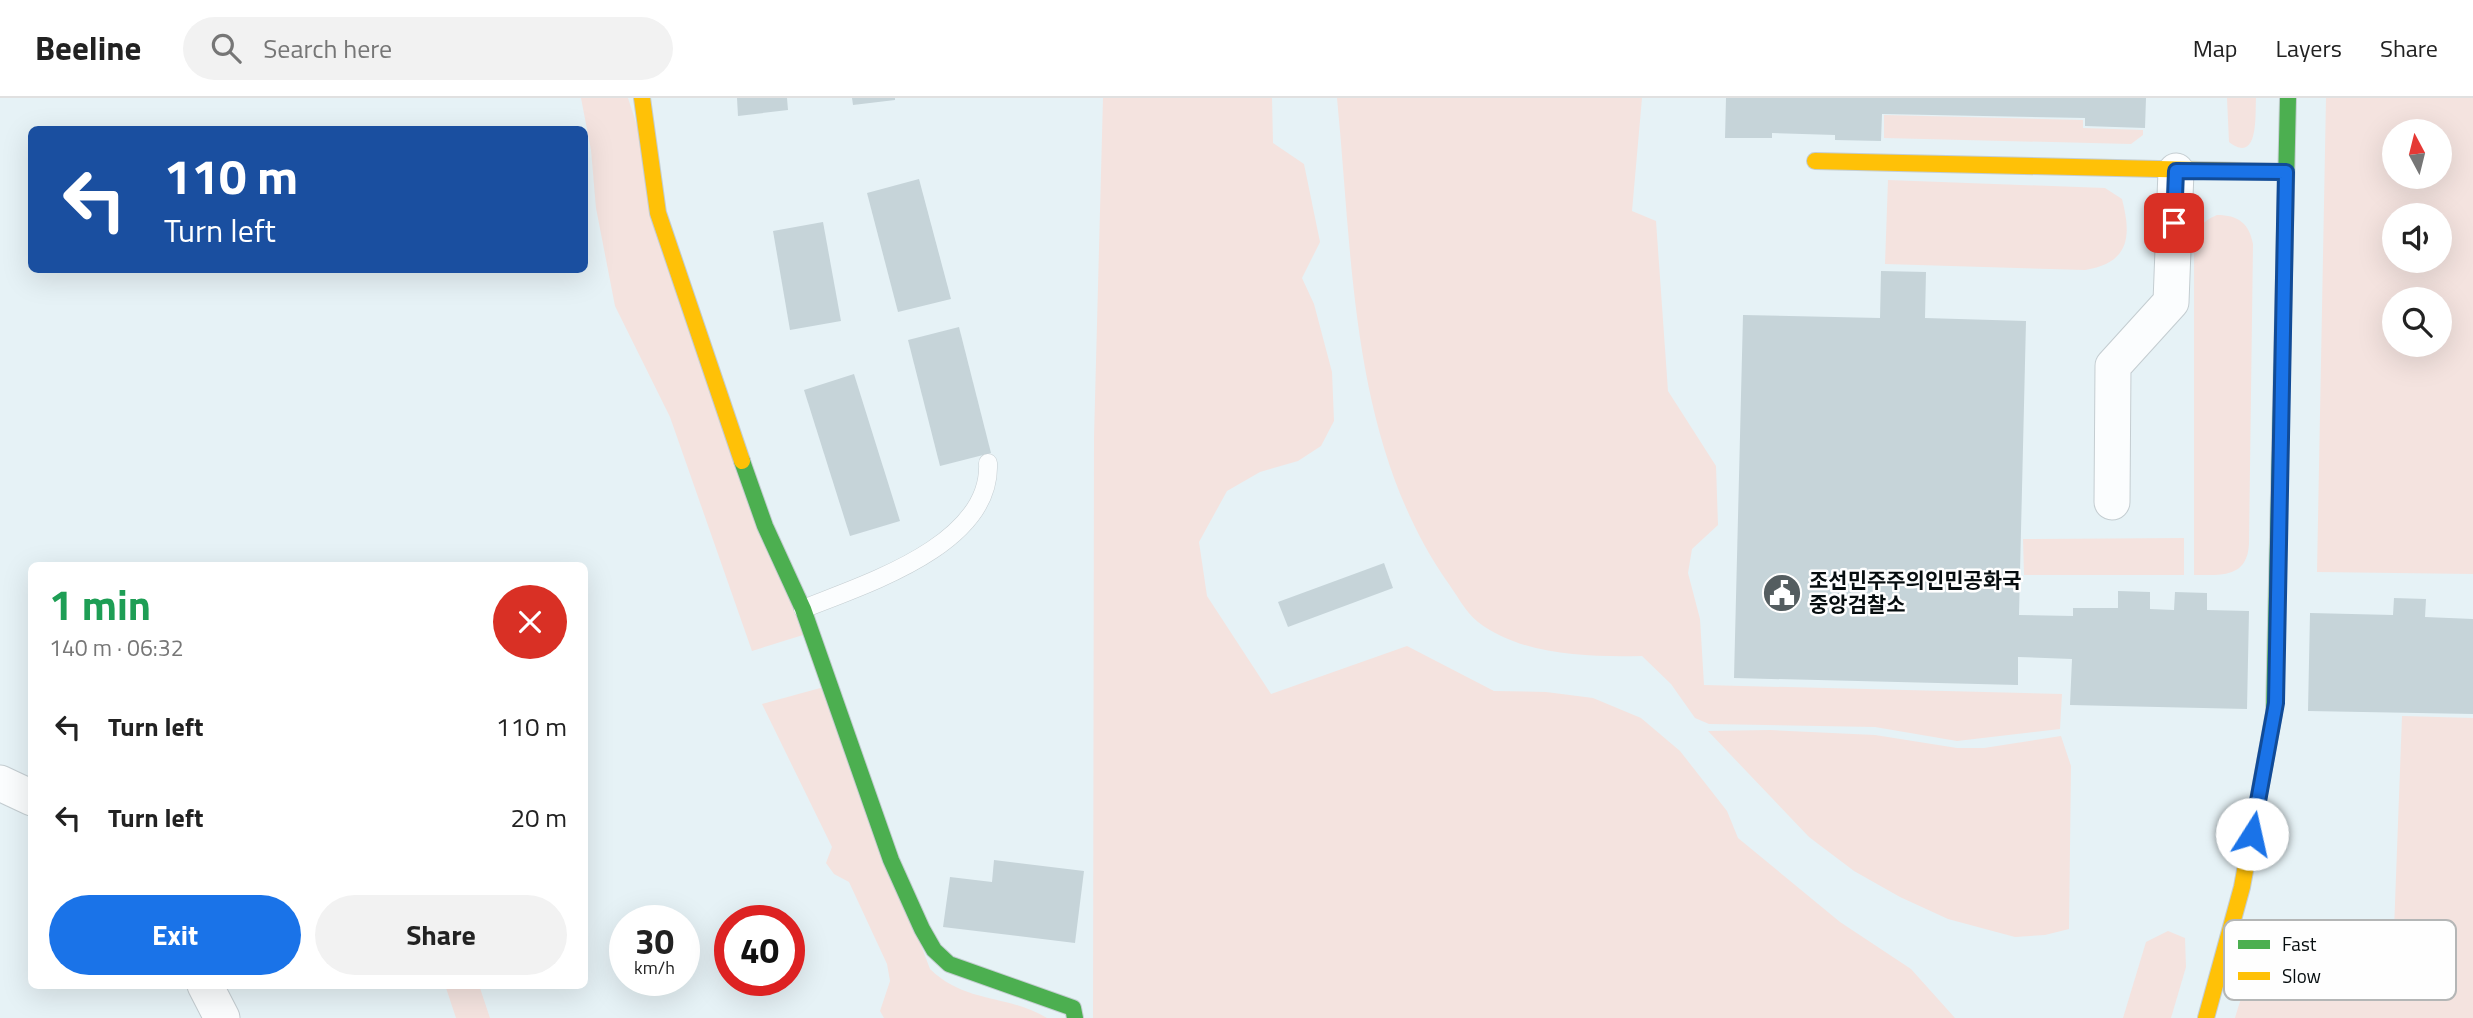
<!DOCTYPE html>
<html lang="en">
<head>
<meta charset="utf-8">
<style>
	:root { --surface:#fff; --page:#f2f2f2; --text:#222; --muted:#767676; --line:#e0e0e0; --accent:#1a73e8 }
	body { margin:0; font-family:"Titillium Web","Noto Sans KR",sans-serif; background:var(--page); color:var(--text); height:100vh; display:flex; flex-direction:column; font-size:26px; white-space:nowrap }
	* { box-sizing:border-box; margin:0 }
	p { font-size:23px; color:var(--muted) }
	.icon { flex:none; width:38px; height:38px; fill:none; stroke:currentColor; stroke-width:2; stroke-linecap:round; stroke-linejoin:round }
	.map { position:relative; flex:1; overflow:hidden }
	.details { position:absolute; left:28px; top:464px; width:560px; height:427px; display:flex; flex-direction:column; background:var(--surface); border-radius:10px; box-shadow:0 7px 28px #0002 }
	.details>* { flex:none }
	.hud { position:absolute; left:28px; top:28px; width:560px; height:147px; border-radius:10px; box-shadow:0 7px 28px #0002; background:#1a4fa0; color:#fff; overflow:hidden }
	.needle { width:46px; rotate:353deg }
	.tools { position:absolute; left:2382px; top:21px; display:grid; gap:14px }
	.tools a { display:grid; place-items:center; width:70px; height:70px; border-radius:50%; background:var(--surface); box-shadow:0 7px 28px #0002; font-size:35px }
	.speed { position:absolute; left:609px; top:807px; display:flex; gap:14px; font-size:35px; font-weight:700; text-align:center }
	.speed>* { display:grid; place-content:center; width:91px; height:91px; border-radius:50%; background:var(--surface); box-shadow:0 7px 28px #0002; line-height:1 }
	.speed small { font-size:18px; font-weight:400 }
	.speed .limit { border:10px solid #d22; background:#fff; color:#111 }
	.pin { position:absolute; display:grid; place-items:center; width:60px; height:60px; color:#fff; margin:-30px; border-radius:14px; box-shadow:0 4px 10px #0006 }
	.me { position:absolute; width:77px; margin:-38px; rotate:10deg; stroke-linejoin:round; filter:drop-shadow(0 0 5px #0008) }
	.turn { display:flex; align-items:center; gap:24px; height:147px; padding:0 21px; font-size:32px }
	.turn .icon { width:91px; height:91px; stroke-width:2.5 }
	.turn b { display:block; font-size:49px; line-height:60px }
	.round { display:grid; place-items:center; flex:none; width:74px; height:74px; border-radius:37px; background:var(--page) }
	.headline { display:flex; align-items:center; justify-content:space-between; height:119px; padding:0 21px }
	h1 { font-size:42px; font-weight:700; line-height:52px; color:#1e9e55 }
	.action { display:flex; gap:14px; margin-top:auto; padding:14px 21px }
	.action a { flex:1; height:80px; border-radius:42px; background:var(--accent); color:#fff; font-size:28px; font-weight:700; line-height:80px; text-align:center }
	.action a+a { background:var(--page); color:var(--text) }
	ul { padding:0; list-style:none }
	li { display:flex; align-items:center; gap:21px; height:91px; padding:0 21px }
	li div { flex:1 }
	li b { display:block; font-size:26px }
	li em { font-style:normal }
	header { display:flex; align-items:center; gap:42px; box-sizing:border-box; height:98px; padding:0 35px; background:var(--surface); border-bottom:2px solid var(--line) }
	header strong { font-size:33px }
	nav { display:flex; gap:38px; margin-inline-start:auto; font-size:24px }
	.search { width:490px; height:63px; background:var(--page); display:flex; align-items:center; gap:18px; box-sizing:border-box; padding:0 24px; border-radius:38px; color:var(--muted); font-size:26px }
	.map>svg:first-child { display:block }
	.green { fill:#f4e3df; fill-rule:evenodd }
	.building { fill:#c6d4d9 }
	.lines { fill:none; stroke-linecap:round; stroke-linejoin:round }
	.lane-casing { stroke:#c4cdd1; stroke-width:19 }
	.street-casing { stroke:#c4cdd1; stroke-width:37 }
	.fast-casing { stroke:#c4cdd1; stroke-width:18 }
	.slow-casing { stroke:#c4cdd1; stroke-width:18 }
	.lane { stroke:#fbfdfe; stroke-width:18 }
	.street { stroke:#fbfdfe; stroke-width:35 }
	.fast { stroke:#4caf50; stroke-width:16 }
	.slow { stroke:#ffc107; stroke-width:16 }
	.route-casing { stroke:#114b97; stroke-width:18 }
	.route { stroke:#1a73e8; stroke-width:12 }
	.labels { text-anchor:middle; stroke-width:5; stroke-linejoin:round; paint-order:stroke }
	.poi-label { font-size:21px; font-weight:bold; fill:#060d0f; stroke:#fefefe; text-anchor:start }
	.key { fill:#fefefe; stroke:#b4b6b6; stroke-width:2 }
	.key-label { font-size:19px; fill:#060d0f }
</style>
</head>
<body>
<header>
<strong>Beeline</strong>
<div class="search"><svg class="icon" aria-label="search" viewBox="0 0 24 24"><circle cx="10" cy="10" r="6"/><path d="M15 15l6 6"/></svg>Search here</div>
<nav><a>Map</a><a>Layers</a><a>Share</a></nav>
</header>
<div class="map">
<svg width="2473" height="920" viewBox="0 0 2473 920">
	<rect width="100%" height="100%" fill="#e6f2f6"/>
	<g class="green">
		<path d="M581,0H628L803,537L752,553L670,319L615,208L596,110L591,52Z"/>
		<path d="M1103,0H1272L1273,45L1304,66L1320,144L1302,180L1314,206L1332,274L1334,323L1321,348L1298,363L1260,374L1227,393L1199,444L1207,498L1271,596L1407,548L1494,593L1546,594L1593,600L1641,620L1680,653L1727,713L1738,740L1840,824L1911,871L1955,920H1093L1094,339Z"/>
		<path d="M1337,0H1642L1632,113L1656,123L1668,293L1716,368L1718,427L1692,451L1688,475L1700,521L1704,587L2062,596L2060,631L1957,643L1875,629L1709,626L1695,620L1671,586L1642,558C1590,559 1522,558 1478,524C1465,514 1456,495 1446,482C1350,342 1353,162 1337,0Z"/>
		<path d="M2227,0H2256C2255,17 2259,67 2229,44Z"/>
		<path d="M2326,0H2473V476L2317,474ZM2394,33H2440V79H2394ZM2394,117H2440V163H2394ZM2394,201H2440V247H2394Z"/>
		<path d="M1884,17L2083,22V30L2143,32V37L2131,46L1884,40Z"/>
		<path d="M1888,82L2105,90L2122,101C2132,139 2129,165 2085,172L1885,166Z"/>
		<path d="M2217,117C2238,117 2249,125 2253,146L2249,446C2247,480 2222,477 2194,477V146C2197,130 2203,123 2217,117Z"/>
		<path d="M2184,440V477H2024L2023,441Z"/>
		<path d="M824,589L930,871C966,906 1007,896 1047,920H884L880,913L890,883L887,866L849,784L834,776L826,765L832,749L762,606Z"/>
		<path d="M2402,618L2473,620V920H2235C2268,808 2296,836 2394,832Z"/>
		<path d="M1770,632L1875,637L1957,650H1984L2061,638L2071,668L2069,831L2045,837L2015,839L1948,821L1900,799L1854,773L1809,739L1708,633Z"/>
		<path d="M2168,833L2185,840L2186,869L2171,920H2123L2146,844Z"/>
		<path d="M445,887H479L490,920H456Z"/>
	</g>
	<g class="building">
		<path d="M737,0H787L788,12L738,18Z"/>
		<path d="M852,0H895V2L853,7Z"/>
		<path d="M1726,0H2146L2145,30L2085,28V20L1882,16L1881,43L1835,42V37L1772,35V40H1725Z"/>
		<path d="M919,81L951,201L898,214L867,95Z"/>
		<path d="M823,124L841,223L790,232L773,133Z"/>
		<path d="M1881,173L1926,174L1925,220L2026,223L2019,517L2073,518V510H2118V493L2150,494V511L2174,512L2175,494L2207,495V512L2249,513L2247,611L2070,607L2072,561L2018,559V587L1734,580L1743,217L1880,220Z"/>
		<path d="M959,229L991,355L940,368L908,242Z"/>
		<path d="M854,276L900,423L850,438L804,292Z"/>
		<path d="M1384,465L1393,490L1288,529L1278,504Z"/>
		<path d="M2394,500L2426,501L2425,519L2473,521V616L2308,613L2310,515L2393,517Z"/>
		<path d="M994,762L1084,773L1075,845L943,829L950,779L992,784Z"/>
	</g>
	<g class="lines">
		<g class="lane-casing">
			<path id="lane" d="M803,511C865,486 992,447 988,365"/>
		</g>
		<g class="street-casing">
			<g id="street">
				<path d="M2112,404L2113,268L2171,204L2176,73"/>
				<path d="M0,685L32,700"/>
				<path d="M205,887L222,920"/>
			</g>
		</g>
		<g class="fast-casing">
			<g id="fast">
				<path d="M742,363L765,428L803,511L891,762L922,831L934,852L949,866L1073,910L1075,920"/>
				<path d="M2274,615L2288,0"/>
			</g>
		</g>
		<g class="slow-casing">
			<g id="slow">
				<path d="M642,0L658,115L742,363"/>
				<path d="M1815,63L2285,74"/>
				<path d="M2206,920L2242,789L2274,615"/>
			</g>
		</g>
		<use href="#lane" class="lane"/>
		<use href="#street" class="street"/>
		<use href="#fast" class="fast"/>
		<use href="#slow" class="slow"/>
	</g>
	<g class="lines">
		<g class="route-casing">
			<path id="route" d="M2174,125L2176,73L2286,74L2276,605L2252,736"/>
		</g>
		<use href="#route" class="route"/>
	</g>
	<defs>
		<g id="civic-disc" transform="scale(2.0125)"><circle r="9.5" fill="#545d60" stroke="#fefefe"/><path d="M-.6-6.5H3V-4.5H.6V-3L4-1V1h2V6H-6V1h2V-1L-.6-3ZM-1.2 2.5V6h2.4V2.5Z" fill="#fff"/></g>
	</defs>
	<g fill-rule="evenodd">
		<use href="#civic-disc" x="1782" y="495"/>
	</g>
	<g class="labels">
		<g class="poi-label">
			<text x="1809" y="490">조선민주주의인민공화국<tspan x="1809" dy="24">중앙검찰소</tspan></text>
		</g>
	</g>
	<rect x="2224" y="822" width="232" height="80" rx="10" class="key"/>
	<rect x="2238" y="842" width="32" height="9" fill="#4caf50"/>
	<rect x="2238" y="874" width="32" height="8" fill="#ffc107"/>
	<g class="key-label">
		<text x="2282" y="853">Fast</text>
		<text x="2282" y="885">Slow</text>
	</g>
</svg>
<div class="tools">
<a><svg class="needle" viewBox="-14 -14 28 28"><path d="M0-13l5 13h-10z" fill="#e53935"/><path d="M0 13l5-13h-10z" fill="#767676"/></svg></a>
<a><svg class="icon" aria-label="sound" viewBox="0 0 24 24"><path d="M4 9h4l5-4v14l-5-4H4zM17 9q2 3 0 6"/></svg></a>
<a><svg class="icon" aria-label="search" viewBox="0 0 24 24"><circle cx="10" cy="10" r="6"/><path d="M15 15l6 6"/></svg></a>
</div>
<div class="speed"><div>30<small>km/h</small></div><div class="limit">40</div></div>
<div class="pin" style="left:2174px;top:125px;background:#d93025"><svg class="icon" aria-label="arrive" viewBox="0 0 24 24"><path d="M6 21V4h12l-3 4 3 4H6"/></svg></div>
<svg class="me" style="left:2252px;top:736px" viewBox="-20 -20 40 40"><circle r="19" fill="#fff"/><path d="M0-13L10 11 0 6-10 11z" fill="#1a73e8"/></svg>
<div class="hud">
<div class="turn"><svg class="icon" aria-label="left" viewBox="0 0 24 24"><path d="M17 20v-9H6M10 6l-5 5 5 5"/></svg><div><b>110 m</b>Turn left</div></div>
</div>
<section class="details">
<div class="headline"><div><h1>1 min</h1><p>140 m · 06:32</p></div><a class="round" style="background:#d93025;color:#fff"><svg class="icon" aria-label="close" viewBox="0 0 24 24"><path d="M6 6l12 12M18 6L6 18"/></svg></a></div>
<ul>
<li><svg class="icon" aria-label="left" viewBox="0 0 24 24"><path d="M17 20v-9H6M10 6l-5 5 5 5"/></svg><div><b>Turn left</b></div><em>110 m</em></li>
<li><svg class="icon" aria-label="left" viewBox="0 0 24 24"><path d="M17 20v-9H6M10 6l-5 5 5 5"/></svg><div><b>Turn left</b></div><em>20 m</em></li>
</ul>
<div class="action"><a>Exit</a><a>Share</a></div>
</section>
</div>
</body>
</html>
